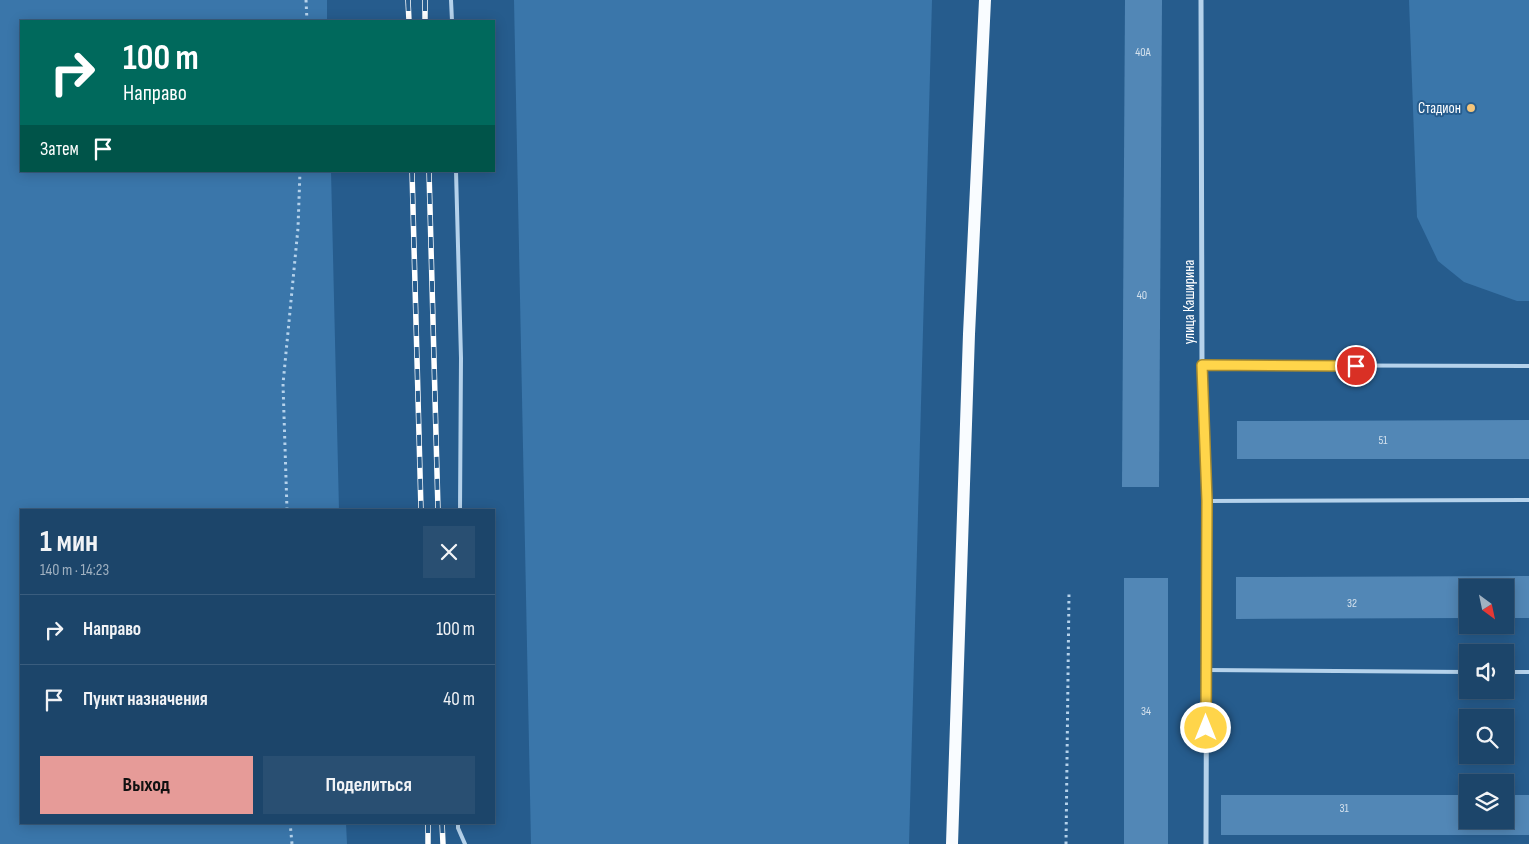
<!DOCTYPE html>
<html lang="ru">
<head>
<meta charset="utf-8">
<style>
	:root { --surface:#1c456a; --page:#294f72; --text:#f1f3f6; --muted:#a0b1c1; --line:#3a5d7e; --accent:#e69b98 }
	body { margin:0; font-family:"Sofia Sans Condensed",sans-serif; background:var(--page); color:var(--text); height:100vh; display:flex; flex-direction:column; font-size:19px; white-space:nowrap }
	* { box-sizing:border-box; margin:0 }
	p { font-size:16px; color:var(--muted) }
	.icon { flex:none; width:28px; height:28px; fill:none; stroke:currentColor; stroke-width:2; stroke-linecap:round; stroke-linejoin:round }
	.map { position:relative; flex:1; overflow:hidden }
	.details { position:absolute; left:20px; top:509px; width:475px; height:315px; display:flex; flex-direction:column; background:var(--surface); border-radius:0px; box-shadow:0 2px 12px #0003,0 0 0 1px var(--line) }
	.details>* { flex:none }
	.hud { position:absolute; left:20px; top:20px; width:475px; height:152px; border-radius:0px; box-shadow:0 2px 12px #0003,0 0 0 1px var(--line); background:#00695c; color:#fff; overflow:hidden }
	.needle { width:32px; rotate:147deg }
	.tools { position:absolute; left:1459px; top:579px; display:grid; gap:10px }
	.tools a { display:grid; place-items:center; width:55px; height:55px; border-radius:0px; background:var(--surface); box-shadow:0 2px 12px #0003,0 0 0 1px var(--line); font-size:25px }
	.pin { position:absolute; display:grid; place-items:center; width:42px; height:42px; color:#fff; margin:-21px; border:2px solid #fff; border-radius:50%; box-shadow:0 1px 5px #0007 }
	.me { position:absolute; width:55px; margin:-28px; rotate:0deg; stroke-linejoin:round; filter:drop-shadow(0 0 4px #0008) }
	.turn { display:flex; align-items:center; gap:18px; height:105px; padding:0 20px; font-size:22px }
	.turn .icon { width:65px; height:65px; stroke-width:2.5 }
	.turn b { display:block; font-size:35px; line-height:42px }
	.then { display:flex; align-items:center; height:48px; padding:0 20px; background:#0003; gap:10px; font-size:19px }
	.round { display:grid; place-items:center; flex:none; width:52px; height:52px; border-radius:0px; background:var(--page) }
	.summary { display:flex; align-items:center; justify-content:space-between; height:85px; padding:0 20px }
	h1 { font-size:30px; font-weight:700; line-height:38px }
	.primary-button { display:flex; gap:10px; margin-top:auto; padding:10px 20px }
	.primary-button a { flex:1; height:58px; border-radius:0px; background:var(--accent); color:#111; font-size:20px; font-weight:700; line-height:58px; text-align:center }
	.primary-button a+a { background:var(--page); color:var(--text) }
	ul { padding:0; list-style:none }
	li { display:flex; align-items:center; gap:15px; height:70px; padding:0 20px; border-top:1px solid var(--line) }
	li div { flex:1 }
	li b { display:block; font-size:19px }
	li em { font-style:normal }
	.map>svg:first-child { display:block }
	.green { fill:#3a76aa }
	.building { fill:#5287b6 }
	.lines { fill:none; stroke-linecap:round; stroke-linejoin:round }
	.path { stroke:#b5d2eb; stroke-width:3; stroke-dasharray:2.5 4; stroke-linecap:butt }
	.service { stroke:#b5d2eb; stroke-width:4 }
	.minor { stroke:#b5d2eb; stroke-width:5 }
	.primary { stroke:#f9fcff; stroke-width:12 }
	.rail-casing { stroke:#fff; stroke-width:5.5 }
	.rail { stroke:#265c8d; stroke-width:4; stroke-dasharray:11; stroke-linecap:butt }
	.route-casing { stroke:#a68a30; stroke-width:12 }
	.route { stroke:#ffd54a; stroke-width:9 }
	.poi-dot { fill:#f4c57a; stroke:#265c8d; stroke-width:2 }
	.labels { text-anchor:middle; stroke-width:4; stroke-linejoin:round; paint-order:stroke }
	.number-label { font-size:12px; fill:#d4e1ed }
	.poi-label { font-size:15px; fill:#fff; stroke:#265c8d; text-anchor:end }
	.street-label { font-size:15px; fill:#fff; stroke:#265c8d }
</style>
</head>
<body>
<div class="map">
<svg width="1529" height="844" viewBox="0 0 1529 844">
	<rect width="100%" height="100%" fill="#265c8d"/>
	<g class="green">
		<path d="M0,0H327V21H21V171H331L339,510H21V822L346,823L347,844H0Z"/>
		<path d="M514,0H932L909,844H531Z"/>
		<path d="M1409,0H1529V301H1517L1464,282L1438,261L1417,217Z"/>
	</g>
	<g class="building">
		<path d="M1125,0H1162L1159,487H1122Z"/>
		<path d="M1529,420V459H1237V421Z"/>
		<path d="M1529,576V618H1505V588H1468V618L1236,619V577Z"/>
		<rect x="1124" y="578" width="44" height="266"/>
		<path d="M1221,795H1468V820H1505V795H1529V835H1221Z"/>
	</g>
	<g class="lines">
		<g class="path">
			<path d="M306,0L307,21"/>
			<path d="M287,510L283,384L298,228L300,171"/>
			<path d="M290,822L292,844"/>
			<path d="M1066,844L1069,592"/>
		</g>
		<g class="service">
			<path d="M451,0L452,21"/>
			<path d="M456,171L461,358L460,510"/>
			<path d="M1202,365L1529,366"/>
			<path d="M1207,501L1529,500"/>
			<path d="M1206,670L1468,672"/>
			<path d="M1505,672H1529"/>
			<path d="M458,822V828L465,844"/>
		</g>
		<path class="minor" d="M1201,0L1202,365L1207,501L1206,844"/>
		<path class="primary" d="M952,844L969,334L985,0"/>
		<g class="rail-casing">
			<g id="rail">
				<path d="M408,0L409,21"/>
				<path d="M425,0V21"/>
				<path d="M412,171L421,510"/>
				<path d="M429,171L438,510"/>
				<path d="M428,822V844"/>
				<path d="M442,822L443,844"/>
			</g>
		</g>
		<use href="#rail" class="rail"/>
	</g>
	<g class="lines">
		<g class="route-casing">
			<path id="route" d="M1206,728L1207,501L1202,365L1356,366"/>
		</g>
		<use href="#route" class="route"/>
	</g>
	<circle class="poi-dot" cx="1471" cy="108" r="5"/>
	<g class="labels">
		<g class="number-label">
			<text x="1143" y="56">40А</text>
			<text x="1142" y="299">40</text>
			<text x="1383" y="444">51</text>
			<text x="1352" y="607">32</text>
			<text x="1146" y="715">34</text>
			<text x="1344" y="812">31</text>
		</g>
		<g class="poi-label">
			<text x="1461" y="113">Стадион</text>
		</g>
		<g class="street-label">
			<text transform="translate(1189 302) rotate(-90)" y="5">улица Каширина</text>
		</g>
	</g>
</svg>
<div class="tools">
<a><svg class="needle" viewBox="-14 -14 28 28"><path d="M0-13l5 13h-10z" fill="#e53935"/><path d="M0 13l5-13h-10z" fill="#a0b1c1"/></svg></a>
<a><svg class="icon" aria-label="sound" viewBox="0 0 24 24"><path d="M4 9h4l5-4v14l-5-4H4zM17 9q2 3 0 6"/></svg></a>
<a><svg class="icon" aria-label="search" viewBox="0 0 24 24"><circle cx="10" cy="10" r="6"/><path d="M15 15l6 6"/></svg></a>
<a><svg class="icon" aria-label="layers" viewBox="0 0 24 24"><path d="M12 4l9 5-9 5-9-5zM3 14l9 5 9-5"/></svg></a>
</div>
<div class="pin" style="left:1356px;top:366px;background:#d93025"><svg class="icon" aria-label="arrive" viewBox="0 0 24 24"><path d="M6 21V4h12l-3 4 3 4H6"/></svg></div>
<svg class="me" style="left:1206px;top:728px" viewBox="-20 -20 40 40"><circle r="17" fill="#ffd54a" stroke="#fff" stroke-width="3"/><path d="M0-11L8 9 0 5-8 9z" fill="#fff"/></svg>
<div class="hud">
<div class="turn"><svg class="icon" aria-label="right" viewBox="0 0 24 24"><path d="M7 20v-9h11M14 6l5 5-5 5"/></svg><div><b>100 m</b>Направо</div></div>
<div class="then">Затем<svg class="icon" aria-label="arrive" viewBox="0 0 24 24"><path d="M6 21V4h12l-3 4 3 4H6"/></svg></div>
</div>
<section class="details">
<div class="summary"><div><h1>1 мин</h1><p>140 m · 14:23</p></div><a class="round"><svg class="icon" aria-label="close" viewBox="0 0 24 24"><path d="M6 6l12 12M18 6L6 18"/></svg></a></div>
<ul>
<li><svg class="icon" aria-label="right" viewBox="0 0 24 24"><path d="M7 20v-9h11M14 6l5 5-5 5"/></svg><div><b>Направо</b></div><em>100 m</em></li>
<li><svg class="icon" aria-label="arrive" viewBox="0 0 24 24"><path d="M6 21V4h12l-3 4 3 4H6"/></svg><div><b>Пункт назначения</b></div><em>40 m</em></li>
</ul>
<div class="primary-button"><a>Выход</a><a>Поделиться</a></div>
</section>
</div>
</body>
</html>
